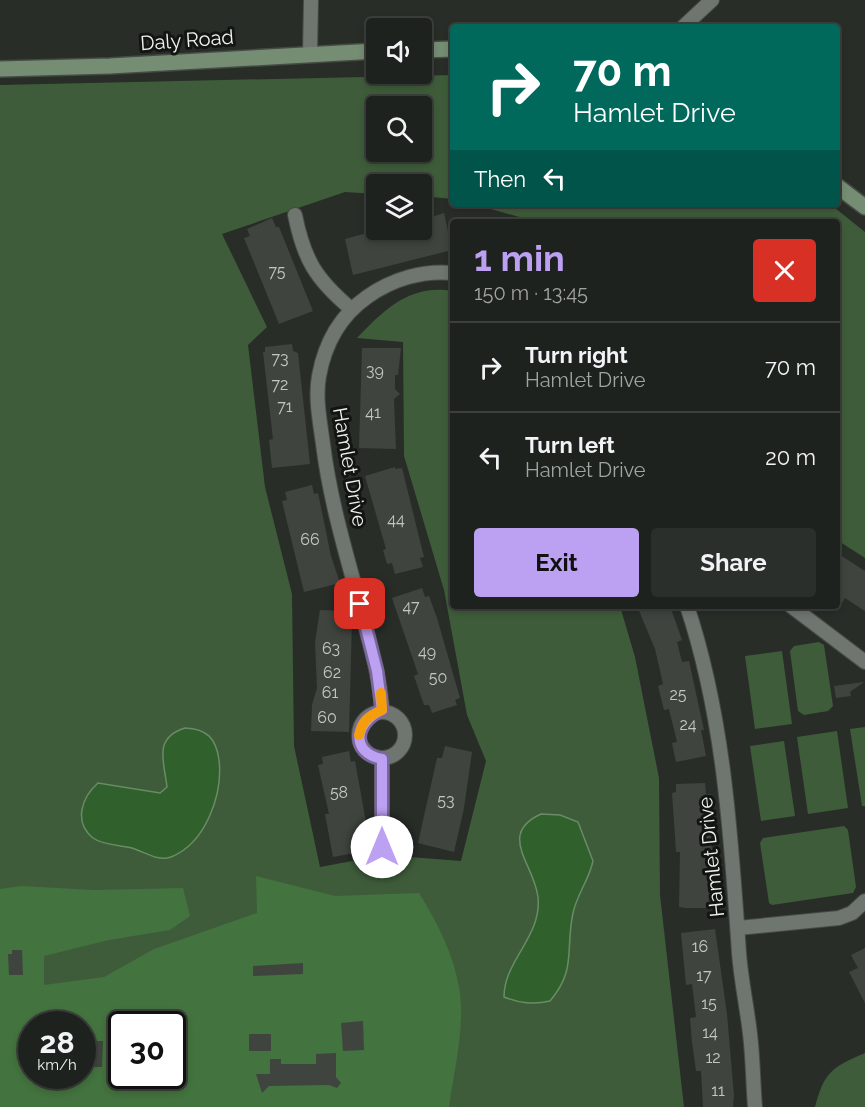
<!DOCTYPE html>
<html lang="en">
<head>
<meta charset="utf-8">
<style>
	:root { --surface:#1e221e; --page:#2b2f2b; --text:#f1f3f6; --muted:#a1a4a4; --line:#3c3f3c; --accent:#bca0f2 }
	body { margin:0; font-family:Raleway,sans-serif; background:var(--page); color:var(--text); height:100vh; display:flex; flex-direction:column; font-size:22px; white-space:nowrap }
	* { box-sizing:border-box; margin:0 }
	p { font-size:20px; color:var(--muted) }
	.icon { flex:none; width:33px; height:33px; fill:none; stroke:currentColor; stroke-width:2; stroke-linecap:round; stroke-linejoin:round }
	.map { position:relative; flex:1; overflow:hidden }
	.sheet { position:absolute; left:450px; top:219px; width:390px; height:390px; display:flex; flex-direction:column; background:var(--surface); border-radius:6px; box-shadow:0 3px 9px #0003,0 0 0 2px var(--line) }
	.sheet>* { flex:none }
	.top-card { position:absolute; left:450px; top:24px; width:390px; height:183px; border-radius:6px; box-shadow:0 3px 9px #0003,0 0 0 2px var(--line); background:#00695c; color:#fff; overflow:hidden }
	.fabs { position:absolute; left:366px; top:18px; display:grid; gap:12px }
	.fabs a { display:grid; place-items:center; width:66px; height:66px; border-radius:6px; background:var(--surface); box-shadow:0 3px 9px #0003,0 0 0 2px var(--line); font-size:30px }
	.speed { position:absolute; left:18px; top:1011px; display:flex; gap:12px; font-size:30px; font-weight:700; text-align:center }
	.speed>* { display:grid; place-content:center; width:78px; height:78px; border-radius:50%; background:var(--surface); box-shadow:0 3px 9px #0003,0 0 0 2px var(--line); line-height:1 }
	.speed small { font-size:15px; font-weight:400 }
	.speed .limit { border:3px solid #111; border-radius:9px; background:#fff; color:#111 }
	.pin { position:absolute; display:grid; place-items:center; width:51px; height:51px; color:#fff; margin:-26px; border-radius:12px; box-shadow:0 3px 9px #0006 }
	.me { position:absolute; width:66px; margin:-33px; rotate:0deg; stroke-linejoin:round; filter:drop-shadow(0 0 4px #0008) }
	.turn { display:flex; align-items:center; gap:21px; height:126px; padding:0 24px; font-size:27px }
	.turn .icon { width:78px; height:78px; stroke-width:2.5 }
	.turn b { display:block; font-size:42px; line-height:51px }
	.then { display:flex; align-items:center; height:57px; padding:0 24px; background:#0003; gap:12px; font-size:22px }
	.round { display:grid; place-items:center; flex:none; width:63px; height:63px; border-radius:6px; background:var(--page) }
	.head { display:flex; align-items:center; justify-content:space-between; height:102px; padding:0 24px }
	h1 { font-size:36px; font-weight:700; line-height:45px; color:var(--accent) }
	.primary-button { display:flex; gap:12px; margin-top:auto; padding:12px 24px }
	.primary-button a { flex:1; height:69px; border-radius:6px; background:var(--accent); color:#111; font-size:24px; font-weight:700; line-height:69px; text-align:center }
	.primary-button a+a { background:var(--page); color:var(--text) }
	ul { padding:0; list-style:none }
	li { display:flex; align-items:center; gap:18px; height:90px; padding:0 24px; border-top:2px solid var(--line) }
	li div { flex:1 }
	li b { display:block; font-size:22px }
	li em { font-style:normal }
	.map>svg:first-child { display:block }
	.green { fill:#3e5c3a; fill-rule:evenodd }
	.forest { fill:#43733e; fill-rule:evenodd }
	.water { fill:#30602b; stroke:#698c66; stroke-width:1.5 }
	.building { fill:#3f453e }
	.lines { fill:none; stroke-linecap:round; stroke-linejoin:round }
	.street-casing { stroke:#464b45; stroke-width:16 }
	.secondary-casing { stroke:#464b45; stroke-width:18 }
	.street { stroke:#6f756f; stroke-width:14 }
	.secondary { stroke:#758d73; stroke-width:15 }
	.route-casing { stroke:#7a689d; stroke-width:15 }
	.route { stroke:#bca0f2; stroke-width:10 }
	.slow { stroke:#f59e0b; stroke-width:10 }
	.labels { text-anchor:middle; stroke-width:6; stroke-linejoin:round; paint-order:stroke }
	.number-label { font-size:16px; fill:#c3c7c2 }
	.street-label { font-size:20px; fill:#eff2ee; stroke:#131512 }
</style>
</head>
<body>
<div class="map">
<svg width="865" height="1107" viewBox="0 0 865 1107">
	<rect width="100%" height="100%" fill="#282d28"/>
	<g class="green">
		<path d="M453,75V199L422,196V184H376V194L345,192L222,234L267,327L248,345L265,487L292,594L294,746L320,867L384,855L461,861L486,761L467,715L444,590L404,456L403,342L357,338C385,309 410,284 453,291V606H620L635,657L659,778L660,895L684,1107H0V85ZM376,106H422V152H376ZM32,1024H82V1076H32ZM122,1024H172V1076H122Z"/>
		<path d="M473,204H830L865,232V558L837,540V222H537Z"/>
		<path d="M819,642L824,645L833,706L828,711L804,715L798,711L790,651L794,646Z"/>
		<path d="M782,651L792,724L755,729L745,656Z"/>
		<path d="M865,727V806H862L850,729Z"/>
		<path d="M837,731L848,808L808,814L797,737Z"/>
		<path d="M784,741L795,816L761,821L750,746Z"/>
		<path d="M844,826L848,830L856,887L853,893L772,905L769,903L760,843L763,838Z"/>
		<path d="M865,1053V1107H815C824,1072 832,1067 865,1053Z"/>
	</g>
	<path class="forest" d="M256,876L335,896L419,893C437,922 453,953 459,987C466,1025 454,1069 449,1107H0V889L21,886L95,890L183,888L190,916L170,930L109,940L44,956V985L104,977L154,949L257,913ZM32,1024H82V1076H32ZM122,1024H172V1076H122Z"/>
	<g class="water">
		<path d="M185,728C207,729 216,738 219,760C223,794 206,843 171,857C158,862 145,852 132,848C121,845 102,845 93,838C73,822 82,797 98,783L160,793L167,787C164,761 153,738 185,728Z"/>
		<path d="M541,814L560,815L578,822L593,861C589,880 577,894 573,913C565,950 577,969 550,1001C533,1005 520,1003 504,997C504,960 542,937 538,897C534,864 497,834 541,814Z"/>
	</g>
	<g class="building">
		<path d="M444,213L452,250L353,275L345,239L378,230H422V220Z"/>
		<path d="M272,218L276,227H279L313,311L279,324L244,238L250,236L247,229Z"/>
		<path d="M292,344L293,351L298,353L310,464L272,468L269,440L273,439L263,352H265V347Z"/>
		<path d="M362,348H401L398,375H395V389L400,394L394,399L396,449L359,448Z"/>
		<path d="M395,467V469L402,468L424,557L420,558L423,567L395,574L392,563L387,564L383,550L386,549L365,476Z"/>
		<path d="M312,485L314,494L318,493L331,556L340,583L304,592L282,501L287,500L285,492Z"/>
		<path d="M837,553L865,571V611L845,598L837,611Z"/>
		<path d="M422,588L425,597L429,596L437,618L460,698L455,700L457,705L432,713L429,705H424L414,676L418,674L392,598Z"/>
		<path d="M637,606H670L682,640L677,642L682,662L689,661L704,730H701L706,756L676,762L672,743L677,742L669,709L664,710L658,686L663,684L655,649Z"/>
		<path d="M320,610L348,611V621H352L349,732L311,731L312,705L317,688L315,642Z"/>
		<path d="M864,682L850,692L851,696L836,698L834,686Z"/>
		<path d="M445,746L472,752L464,808L454,852L418,843L437,758H442Z"/>
		<path d="M349,751L351,762L355,761L371,850L333,857L325,814H329L318,765L323,764L322,757Z"/>
		<path d="M705,783L706,794H711V838L716,908H686L679,907L680,852H676L672,793L676,792V784Z"/>
		<path d="M715,929L727,1014L734,1096L733,1107H703L701,1071H696L692,1042L690,1018L696,1017L692,984L686,985L681,933Z"/>
		<path d="M865,948V1003L849,972L858,968L851,955Z"/>
		<path d="M12,950H22L23,975H9L8,954H12Z"/>
		<path d="M303,963V974L253,976V966Z"/>
		<path d="M363,1021L364,1050L343,1051L341,1023Z"/>
		<rect x="249" y="1034" width="22" height="17"/>
		<path d="M82,1041H103L102,1067H88V1060H82Z"/>
		<path d="M336,1053V1077L341,1083L337,1088L329,1085L269,1086L262,1093L256,1074H270V1059H281V1064H316V1054Z"/>
		<rect x="120" y="1076" width="16" height="12"/>
	</g>
	<g class="lines">
		<g class="street-casing">
			<g id="street">
				<path d="M683,27L712,0"/>
				<path d="M310,53L311,0"/>
				<path d="M295,215C304,260 316,279 350,308"/>
				<path d="M687,606C724,717 731,836 739,953C741,980 747,1007 750,1034C753,1058 753,1083 755,1107"/>
				<path d="M791,606L865,662"/>
				<path d="M382,710C380,677 370,645 362,612C347,557 330,501 323,444C320,422 315,398 319,376C325,343 340,316 367,297C392,279 423,270 453,273"/>
				<circle cx="382" cy="735" r="23"/>
				<path d="M382,759V847"/>
				<path d="M738,928L839,918L852,913L865,901"/>
			</g>
		</g>
		<g class="secondary-casing">
			<g id="secondary">
				<path d="M422,50L453,49"/>
				<path d="M0,69L110,66L376,51"/>
				<path d="M837,186L865,207"/>
			</g>
		</g>
		<use href="#street" class="street"/>
		<use href="#secondary" class="secondary"/>
	</g>
	<g class="lines">
		<g class="route-casing">
			<path id="route" d="M360,604L377,671L382,710C355,722 349,752 382,759V847"/>
		</g>
		<use href="#route" class="route"/>
		<path class="slow" d="M359,735C362,721 368,716 382,710L381,693"/>
	</g>
	<g class="labels">
		<g class="number-label">
			<text x="277" y="277">75</text>
			<text x="280" y="364">73</text>
			<text x="375" y="376">39</text>
			<text x="280" y="390">72</text>
			<text x="285" y="412">71</text>
			<text x="373" y="418">41</text>
			<text x="396" y="525">44</text>
			<text x="310" y="545">66</text>
			<text x="411" y="612">47</text>
			<text x="331" y="654">63</text>
			<text x="427" y="657">49</text>
			<text x="332" y="678">62</text>
			<text x="438" y="683">50</text>
			<text x="330" y="698">61</text>
			<text x="678" y="700">25</text>
			<text x="327" y="723">60</text>
			<text x="688" y="730">24</text>
			<text x="339" y="798">58</text>
			<text x="446" y="806">53</text>
			<text x="700" y="952">16</text>
			<text x="704" y="981">17</text>
			<text x="709" y="1009">15</text>
			<text x="710" y="1038">14</text>
			<text x="713" y="1063">12</text>
			<text x="718" y="1096">11</text>
		</g>
		<g class="street-label">
			<text transform="translate(187 40) rotate(-4)" y="7">Daly Road</text>
			<text transform="translate(350 467) rotate(80)" y="7">Hamlet Drive</text>
			<text transform="translate(711 857) rotate(-96)" y="7">Hamlet Drive</text>
		</g>
	</g>
</svg>
<div class="fabs">
<a><svg class="icon" aria-label="sound" viewBox="0 0 24 24"><path d="M4 9h4l5-4v14l-5-4H4zM17 9q2 3 0 6"/></svg></a>
<a><svg class="icon" aria-label="search" viewBox="0 0 24 24"><circle cx="10" cy="10" r="6"/><path d="M15 15l6 6"/></svg></a>
<a><svg class="icon" aria-label="layers" viewBox="0 0 24 24"><path d="M12 4l9 5-9 5-9-5zM3 14l9 5 9-5"/></svg></a>
</div>
<div class="speed"><div>28<small>km/h</small></div><div class="limit">30</div></div>
<div class="pin" style="left:360px;top:604px;background:#d93025"><svg class="icon" aria-label="arrive" viewBox="0 0 24 24"><path d="M6 21V4h12l-3 4 3 4H6"/></svg></div>
<svg class="me" style="left:382px;top:847px" viewBox="-20 -20 40 40"><circle r="19" fill="#fff"/><path d="M0-13L10 11 0 6-10 11z" fill="#bca0f2"/></svg>
<div class="top-card">
<div class="turn"><svg class="icon" aria-label="right" viewBox="0 0 24 24"><path d="M7 20v-9h11M14 6l5 5-5 5"/></svg><div><b>70 m</b>Hamlet Drive</div></div>
<div class="then">Then<svg class="icon" aria-label="left" viewBox="0 0 24 24"><path d="M17 20v-9H6M10 6l-5 5 5 5"/></svg></div>
</div>
<section class="sheet">
<div class="head"><div><h1>1 min</h1><p>150 m · 13:45</p></div><a class="round" style="background:#d93025;color:#fff"><svg class="icon" aria-label="close" viewBox="0 0 24 24"><path d="M6 6l12 12M18 6L6 18"/></svg></a></div>
<ul>
<li><svg class="icon" aria-label="right" viewBox="0 0 24 24"><path d="M7 20v-9h11M14 6l5 5-5 5"/></svg><div><b>Turn right</b><p>Hamlet Drive</p></div><em>70 m</em></li>
<li><svg class="icon" aria-label="left" viewBox="0 0 24 24"><path d="M17 20v-9H6M10 6l-5 5 5 5"/></svg><div><b>Turn left</b><p>Hamlet Drive</p></div><em>20 m</em></li>
</ul>
<div class="primary-button"><a>Exit</a><a>Share</a></div>
</section>
</div>
</body>
</html>
